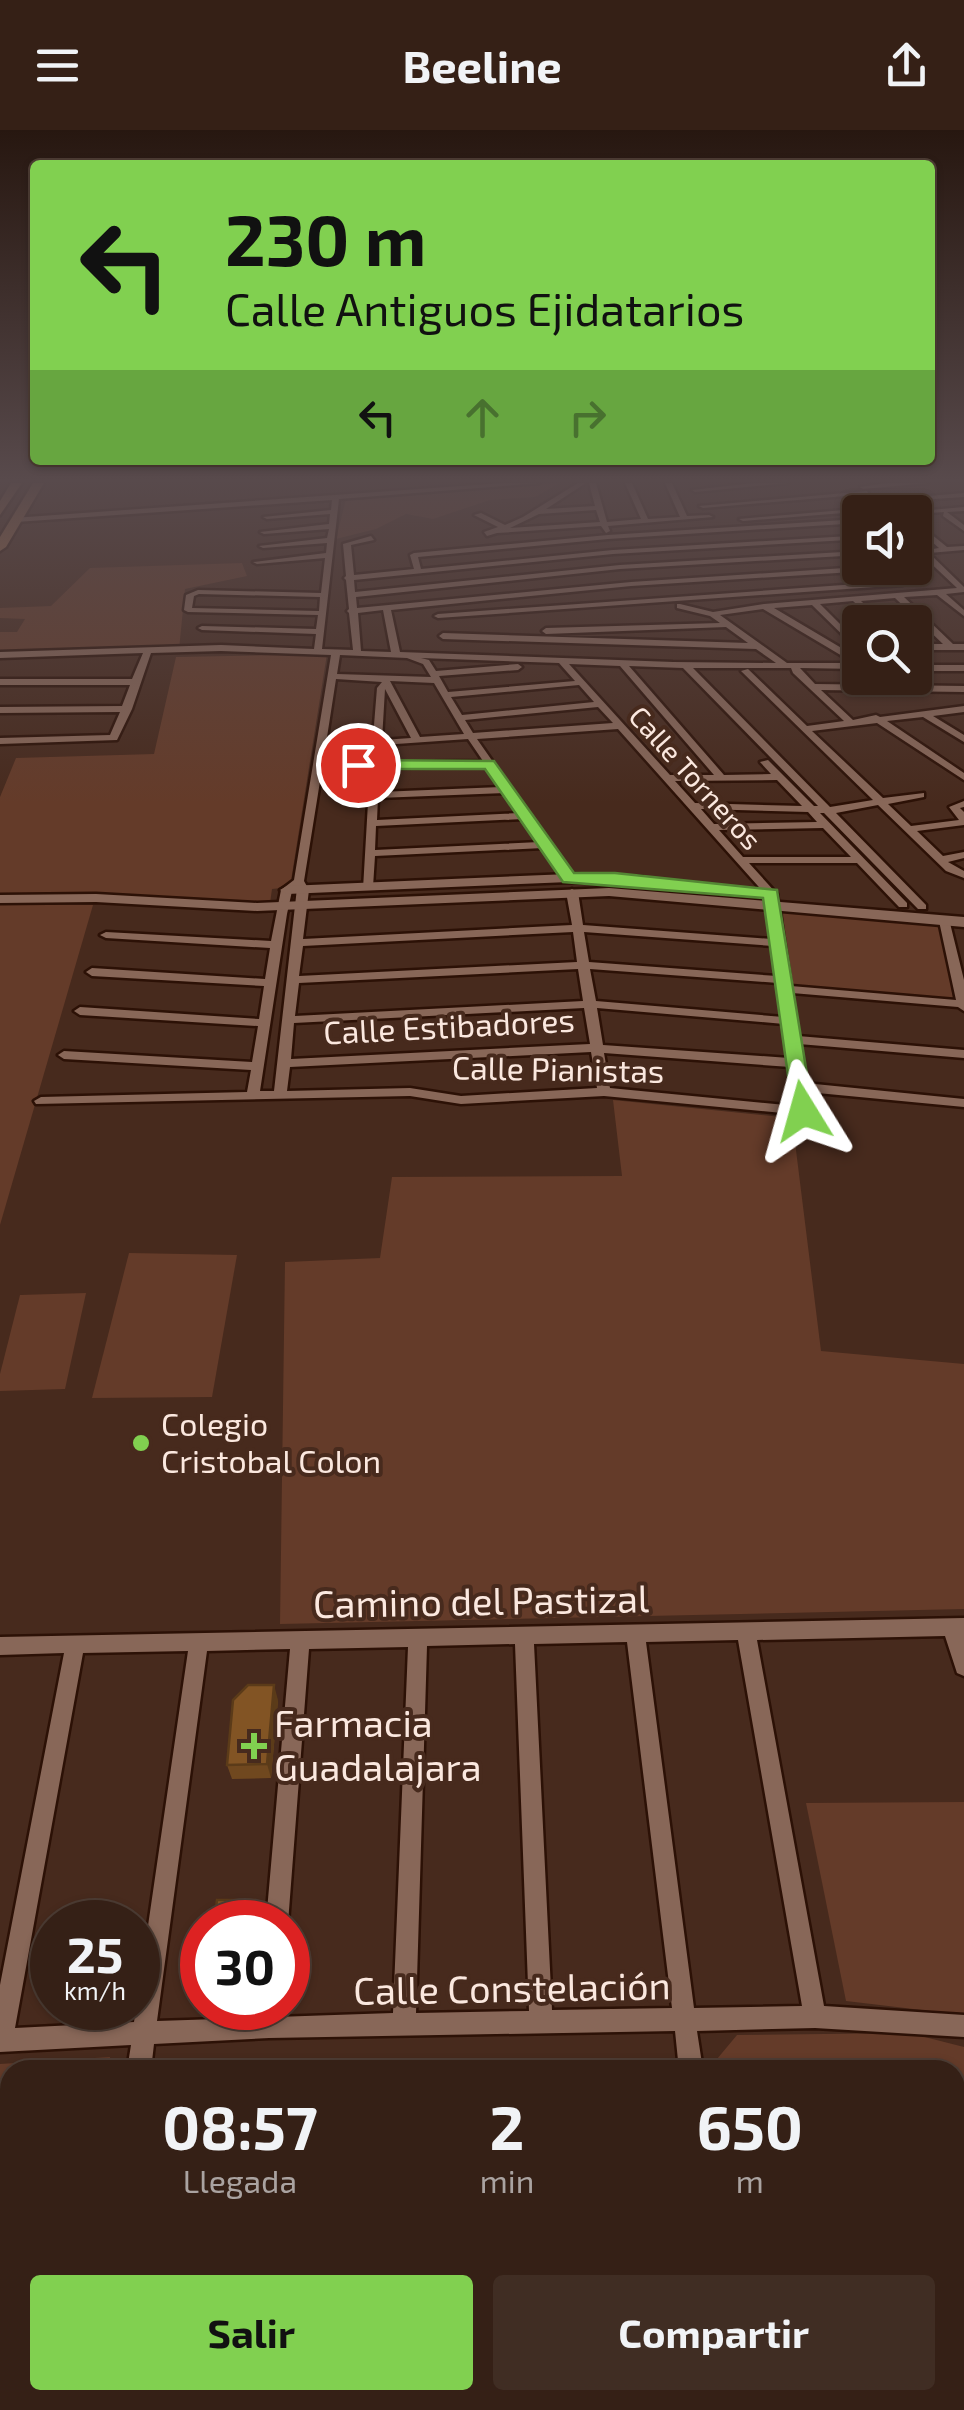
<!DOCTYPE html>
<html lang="es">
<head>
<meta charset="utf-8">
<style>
	:root { --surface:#352016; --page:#402d23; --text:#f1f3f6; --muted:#aaa3a1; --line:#4f3e35; --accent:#81d050 }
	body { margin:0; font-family:"Exo 2",sans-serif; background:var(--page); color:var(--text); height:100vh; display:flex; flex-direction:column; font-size:38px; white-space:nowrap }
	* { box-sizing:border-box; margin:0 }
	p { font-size:32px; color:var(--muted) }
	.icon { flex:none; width:55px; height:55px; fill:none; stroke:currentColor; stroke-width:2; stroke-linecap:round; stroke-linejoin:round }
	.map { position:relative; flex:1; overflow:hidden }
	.details { position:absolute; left:0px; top:1930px; width:965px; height:350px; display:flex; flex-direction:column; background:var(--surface); border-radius:30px 30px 0 0; box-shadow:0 2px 8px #0004,0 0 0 2px var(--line) }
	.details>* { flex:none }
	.top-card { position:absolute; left:30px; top:30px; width:905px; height:305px; border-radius:10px; box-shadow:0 2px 8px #0004,0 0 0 2px var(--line); background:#81d050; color:#111; overflow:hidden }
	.buttons { position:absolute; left:842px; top:365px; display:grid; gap:20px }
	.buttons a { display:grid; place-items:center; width:90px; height:90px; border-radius:10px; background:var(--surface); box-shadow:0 2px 8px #0004,0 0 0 2px var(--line); font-size:50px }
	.speed { position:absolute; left:30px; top:1770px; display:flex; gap:20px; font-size:50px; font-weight:700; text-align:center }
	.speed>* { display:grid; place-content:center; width:130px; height:130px; border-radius:50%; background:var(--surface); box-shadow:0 2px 8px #0004,0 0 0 2px var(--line); line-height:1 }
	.speed small { font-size:25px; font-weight:400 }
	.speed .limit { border:15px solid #d22; background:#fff; color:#111 }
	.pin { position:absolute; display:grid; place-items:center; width:85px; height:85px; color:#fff; margin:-42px; border:5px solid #fff; border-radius:50%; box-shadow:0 2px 10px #0007 }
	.me { position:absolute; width:110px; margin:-55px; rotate:352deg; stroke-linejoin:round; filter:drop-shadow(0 0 8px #0008) }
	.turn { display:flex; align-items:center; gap:35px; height:210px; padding:0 30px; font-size:45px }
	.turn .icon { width:130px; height:130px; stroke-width:2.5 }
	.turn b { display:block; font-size:70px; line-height:85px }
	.lanes { display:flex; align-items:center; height:95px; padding:0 30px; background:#0003; justify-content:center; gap:50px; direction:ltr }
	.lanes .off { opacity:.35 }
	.eta { display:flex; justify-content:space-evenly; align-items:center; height:170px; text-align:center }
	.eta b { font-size:60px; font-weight:700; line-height:70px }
	.action { display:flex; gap:20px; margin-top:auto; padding:20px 30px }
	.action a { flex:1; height:115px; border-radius:10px; background:var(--accent); color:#111; font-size:40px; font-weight:700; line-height:115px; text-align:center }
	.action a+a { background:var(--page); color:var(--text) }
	header { display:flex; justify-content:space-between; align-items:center; height:130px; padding:0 30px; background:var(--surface); font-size:45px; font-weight:700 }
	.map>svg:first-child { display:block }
	.green { fill:#643b29 }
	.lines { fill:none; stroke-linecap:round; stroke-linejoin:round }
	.minor-casing { stroke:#2c1106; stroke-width:5 }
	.tertiary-casing { stroke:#2c1106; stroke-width:5 }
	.primary-casing { stroke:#2c1106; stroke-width:5 }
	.minor { fill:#886758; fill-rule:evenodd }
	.tertiary { fill:#886758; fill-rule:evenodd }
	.primary { fill:#a26e4a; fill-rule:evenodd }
	.wall { fill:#70481f }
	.shaded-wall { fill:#5b3b19 }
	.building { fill:#825424; stroke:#5b3b19; stroke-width:2.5 }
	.route { fill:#81d050; stroke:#548734; stroke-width:2.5 }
	.poi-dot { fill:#81d050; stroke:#472a1d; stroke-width:4 }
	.labels { text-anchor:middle; stroke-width:8; stroke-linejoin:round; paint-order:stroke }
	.far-street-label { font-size:28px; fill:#fbe8df; stroke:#472a1d }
	.street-label { font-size:32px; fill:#fbe8df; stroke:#472a1d }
	.poi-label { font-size:32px; fill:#fbe8df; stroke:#472a1d; text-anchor:start }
	.near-street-label { font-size:38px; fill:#fbe8df; stroke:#472a1d }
	.near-poi-label { font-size:38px; fill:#fbe8df; stroke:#472a1d; text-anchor:start }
</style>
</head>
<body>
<header><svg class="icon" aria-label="menu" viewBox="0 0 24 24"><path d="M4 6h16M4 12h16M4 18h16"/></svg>Beeline<svg class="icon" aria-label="share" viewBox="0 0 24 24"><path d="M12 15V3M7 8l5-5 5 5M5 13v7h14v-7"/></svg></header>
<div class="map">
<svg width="964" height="2280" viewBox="0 0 964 2280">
	<rect width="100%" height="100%" fill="#472a1d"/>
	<g class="green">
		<path d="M560,353L535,367L490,370L433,389L406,384L376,399L336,409L346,369Z"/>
		<path d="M242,433L247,446L185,459L179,520L0,521V502H17L25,489L0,488V478L51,476L90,438Z"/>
		<path d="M327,524L290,757L272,759L270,773L108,764H0V667L16,628L154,624L176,527Z"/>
		<path d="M0,775H93L0,1095Z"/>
		<path d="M783,782L942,796L953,869L789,855Z"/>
		<path d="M613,970L792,988L821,1221L964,1234V1479L280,1494L285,1132L380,1128L392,1047L622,1046Z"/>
		<path d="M129,1123L237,1125L212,1267L92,1268Z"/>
		<path d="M86,1163L65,1259L0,1261V1244L20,1165Z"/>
		<path d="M964,1672V1885L846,1871L806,1673Z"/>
		<path d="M909,1903L964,1917V2186L955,2182V1940H719L717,1929L737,1905Z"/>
		<path d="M110,1927L108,1940H10V2183L0,2185V1934Z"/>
	</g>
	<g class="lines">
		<g class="minor-casing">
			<g id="minor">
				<path d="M503,353H540L339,369L322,519L353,520L349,483L347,481L349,479L346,450L344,448L346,446L343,414L371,406L374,410L351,415L354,445L414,439L410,425L414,423L608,405L860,389V393L608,409L418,427L421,439L613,420L850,406L847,410L613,424L354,450L355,462L620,435L860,421V425L620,439L356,467L357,478L631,452L860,437L888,438L884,440L631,456L391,480L400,522L673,532L776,533L756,519L443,509L439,506L443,503L748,513L726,497L546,504L542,501L546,498L720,493L710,486L677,478V474H680L713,482L764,474L957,458L921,424L915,422L939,418L915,397V391L947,417L964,416V420L929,423L964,457V462L946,464L964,480V486L937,465L904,467L953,514H964V520H915V514H943L895,468L861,471L883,492H875L853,471L820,474L860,514L858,520L812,475L774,478L860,529V539L800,538L815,554L964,556V562L821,560L853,590L876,585L880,587L964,576V582L933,586L964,605V612L923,587L887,591L964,643V650L877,593L812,601L883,668L924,663V667L888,674L911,696L959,690L949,677L964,671V677L960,678L964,682V695L917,701L943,726L964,722V728L948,732L964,741V748L946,741L878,675L836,683L926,775V779H918L824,683H820L907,773V777H899L857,733H749L777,764L791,856L956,870L939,791L945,788L949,789L964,850V881L958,877L792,863L798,906L964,920V928L799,914L805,953L964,969V977L807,962L810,981L803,985L604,966L461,974L410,966L36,974L34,971L41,967L247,962L251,940L64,929L58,925L64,921L252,932L258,896L80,885L74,881L80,877L259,889L264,856L92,846L86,842L92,838L265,849L270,818L106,808L100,805L106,802L271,811L281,760L294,750L331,525L221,521L151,523L132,579L117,610L0,614V608L110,605L120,582L0,583V577L122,576L130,555H0V549H132L143,523L0,528V522L221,515L314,519L316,504L202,500L198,498L202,496L316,499L318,485L188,482L184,480L186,465L198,460L321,463L325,428L257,434L253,432L326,423L327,413L263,418L259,416L327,408L329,399L264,404L260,402L329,394L330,384L267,389L263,387L331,380L332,370L16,392L13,388ZM199,464L320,467L319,481L192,478L194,466ZM763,479L854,533H787L720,485ZM383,480L391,522L361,521L358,483ZM340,525L407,528L423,534L431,547L337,544ZM421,528L559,533L575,551L448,562L439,546L518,540L522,537L518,534L436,541L429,530ZM569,534L620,536L714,645H670ZM629,536L683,538L818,676H814L768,630L760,632L771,644L724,645ZM693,538H791L793,543L844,591L807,596L748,539L741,541L873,670L830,677ZM336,549L382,552L377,558L371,632L323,633ZM390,551L434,553L464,604L420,607ZM579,555L594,572L462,585L451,567ZM385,559L411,608L382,610ZM598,577L613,593L473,603L465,590ZM618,599L766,765L772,809L583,795L578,762L572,759L566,762L572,795L303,809L309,760L304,751L322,639L370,638L363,759H371L373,757L375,726L543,718L565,750L569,751L574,748L477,609ZM468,609L483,631L381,632L382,615ZM487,637L501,657L379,662L380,638ZM777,650L802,676L695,673L675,651ZM505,663L519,683L377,690L378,668ZM701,679L808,682L817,692L714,694ZM523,689L539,712L375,720L376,696ZM823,698L851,727H743L719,700ZM297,758L274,961H260L287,784L292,761ZM573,802L577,832L299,846L303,816ZM584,802L773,816L777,846L589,832ZM578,839L583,871L295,886L299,853ZM590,839L778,853L783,887L596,871ZM584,878L590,914L291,929L294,893ZM597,878L784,894L789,928L603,915ZM591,922L597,958L461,966L410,958L287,961L290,937ZM604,923L790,937L796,976L610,958Z"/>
				<path d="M578,353H586L546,379L595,376L589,353H596L607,392L641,389L625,353H632L648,389L680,387L665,353H672L687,386L709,385L713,387L608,396L610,401L606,403L601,396L497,403L487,406L484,402L498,397L474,385L481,383L505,395L523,387ZM596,380L600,392L510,398L539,384Z"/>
				<path d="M754,353H788L695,362L692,360Z"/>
				<path d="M887,353H928L863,359L860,357Z"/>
				<path d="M867,361L869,364L703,378L699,376Z"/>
				<path d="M964,363V367L874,373L871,371Z"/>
				<path d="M879,377L881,380L743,391L739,389Z"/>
				<path d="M964,377V381L947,382L964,395V401L943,386L944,382L915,384L908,382Z"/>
				<path d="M900,451L904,453L903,455L438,488L434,486L438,484Z"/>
				<rect x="915" y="535" width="49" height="6"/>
				<path d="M964,1488V1546L957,1543L945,1506L757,1510L824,1876L964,1885V1907L815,1898L697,1901L703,1940H679L675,1901L269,1908L154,1914L151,1940H127L131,1915L0,1922V1855L64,1523L0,1525V1507ZM738,1510L802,1876L694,1878L646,1512ZM627,1512L672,1878L552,1880L534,1514ZM515,1514L529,1881L416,1883L427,1516ZM408,1517L393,1883L157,1891L207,1521L290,1519L266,1792L288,1793L309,1519ZM188,1521L134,1892L15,1898L83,1523Z"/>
				<path d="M10,2201V2227L0,2228V2202Z"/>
				<path d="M955,2205L964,2209V2235L955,2231Z"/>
				<path d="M74,2270H100L99,2280H73Z"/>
				<path d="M225,2270H251L250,2280H224Z"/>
				<rect x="386" y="2270" width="26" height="10"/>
				<rect x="546" y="2270" width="26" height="10"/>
				<rect x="704" y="2270" width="26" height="10"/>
				<path d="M868,2270H894L895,2280H869Z"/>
			</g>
		</g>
		<g class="tertiary-casing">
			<g id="tertiary">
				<path d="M569,744L643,747L650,751L643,755L569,752L287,764L280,760L287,756Z"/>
				<path d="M609,758L964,787V797L609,766L257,781L96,772L0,773V765L96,764L257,773Z"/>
			</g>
		</g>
		<g class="primary-casing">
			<g id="primary">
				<path d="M11,353H22L0,385V371Z"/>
				<path d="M33,353H44L6,417L0,421V407Z"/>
			</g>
		</g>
		<use href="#minor" class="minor"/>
		<use href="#tertiary" class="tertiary"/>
		<use href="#primary" class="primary"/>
	</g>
	<path class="wall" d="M278,1570L271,1648L232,1649L227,1635Z"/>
	<g class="shaded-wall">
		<path d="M274,1555L278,1570L271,1648L267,1634Z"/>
		<path d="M254,1770L259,1783L258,1792H252Z"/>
	</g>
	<g class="building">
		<path d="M248,1555H274L267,1634L227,1635L233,1570Z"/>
		<path d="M217,1770H254L252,1792H214Z"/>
	</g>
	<linearGradient id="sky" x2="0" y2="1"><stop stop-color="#271710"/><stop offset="0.52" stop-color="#584a4c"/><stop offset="1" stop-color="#584a4c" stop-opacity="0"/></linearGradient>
	<rect width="964" height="673" fill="url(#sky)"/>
	<path class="route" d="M494,631L574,743H615L777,760L813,981L810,986L803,988L793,981L763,768L563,752L485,639H358L350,635L358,630Z"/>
	<g class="poi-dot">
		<circle cx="141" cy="1313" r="10"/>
		<path d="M249 1601h10v10h10v10h-10v10h-10v-10h-10v-10h10z"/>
	</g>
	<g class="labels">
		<g class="far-street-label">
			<text transform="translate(695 648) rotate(48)" y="10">Calle Torneros</text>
		</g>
		<g class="street-label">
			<text transform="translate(449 897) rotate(-3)" y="11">Calle Estibadores</text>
			<text transform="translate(558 940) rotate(1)" y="11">Calle Pianistas</text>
		</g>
		<g class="poi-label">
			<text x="161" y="1306">Colegio<tspan x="161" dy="37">Cristobal Colon</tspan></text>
		</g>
		<g class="near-street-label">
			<text transform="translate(481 1472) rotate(-1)" y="13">Camino del Pastizal</text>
			<text transform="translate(512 1859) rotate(-1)" y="13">Calle Constelación</text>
		</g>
		<g class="near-poi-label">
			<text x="274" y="1607">Farmacia<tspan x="274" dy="44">Guadalajara</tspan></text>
		</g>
	</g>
</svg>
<div class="buttons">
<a><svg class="icon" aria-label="sound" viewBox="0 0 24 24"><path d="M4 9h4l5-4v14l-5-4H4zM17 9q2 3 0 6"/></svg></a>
<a><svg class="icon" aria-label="search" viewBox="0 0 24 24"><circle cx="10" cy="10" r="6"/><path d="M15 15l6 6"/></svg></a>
</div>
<div class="speed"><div>25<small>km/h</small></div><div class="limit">30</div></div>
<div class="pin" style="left:358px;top:635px;background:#d93025"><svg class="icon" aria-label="arrive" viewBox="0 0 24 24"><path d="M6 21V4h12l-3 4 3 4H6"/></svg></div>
<svg class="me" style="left:803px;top:981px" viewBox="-20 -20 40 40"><path d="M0-17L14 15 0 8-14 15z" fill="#81d050" stroke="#fff" stroke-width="4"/></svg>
<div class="top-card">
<div class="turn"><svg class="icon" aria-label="left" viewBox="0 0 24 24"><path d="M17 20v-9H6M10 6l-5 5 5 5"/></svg><div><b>230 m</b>Calle Antiguos Ejidatarios</div></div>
<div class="lanes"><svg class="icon" aria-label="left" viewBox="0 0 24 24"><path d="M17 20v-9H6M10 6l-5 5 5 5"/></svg><svg class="icon off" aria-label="ahead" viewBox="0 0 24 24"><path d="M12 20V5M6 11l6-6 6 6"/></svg><svg class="icon off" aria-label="right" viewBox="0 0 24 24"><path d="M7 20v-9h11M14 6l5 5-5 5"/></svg></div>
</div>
<section class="details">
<div class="eta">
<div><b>08:57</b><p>Llegada</p></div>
<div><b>2</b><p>min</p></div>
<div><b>650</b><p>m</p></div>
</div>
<div class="action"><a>Salir</a><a>Compartir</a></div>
</section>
</div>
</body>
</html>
